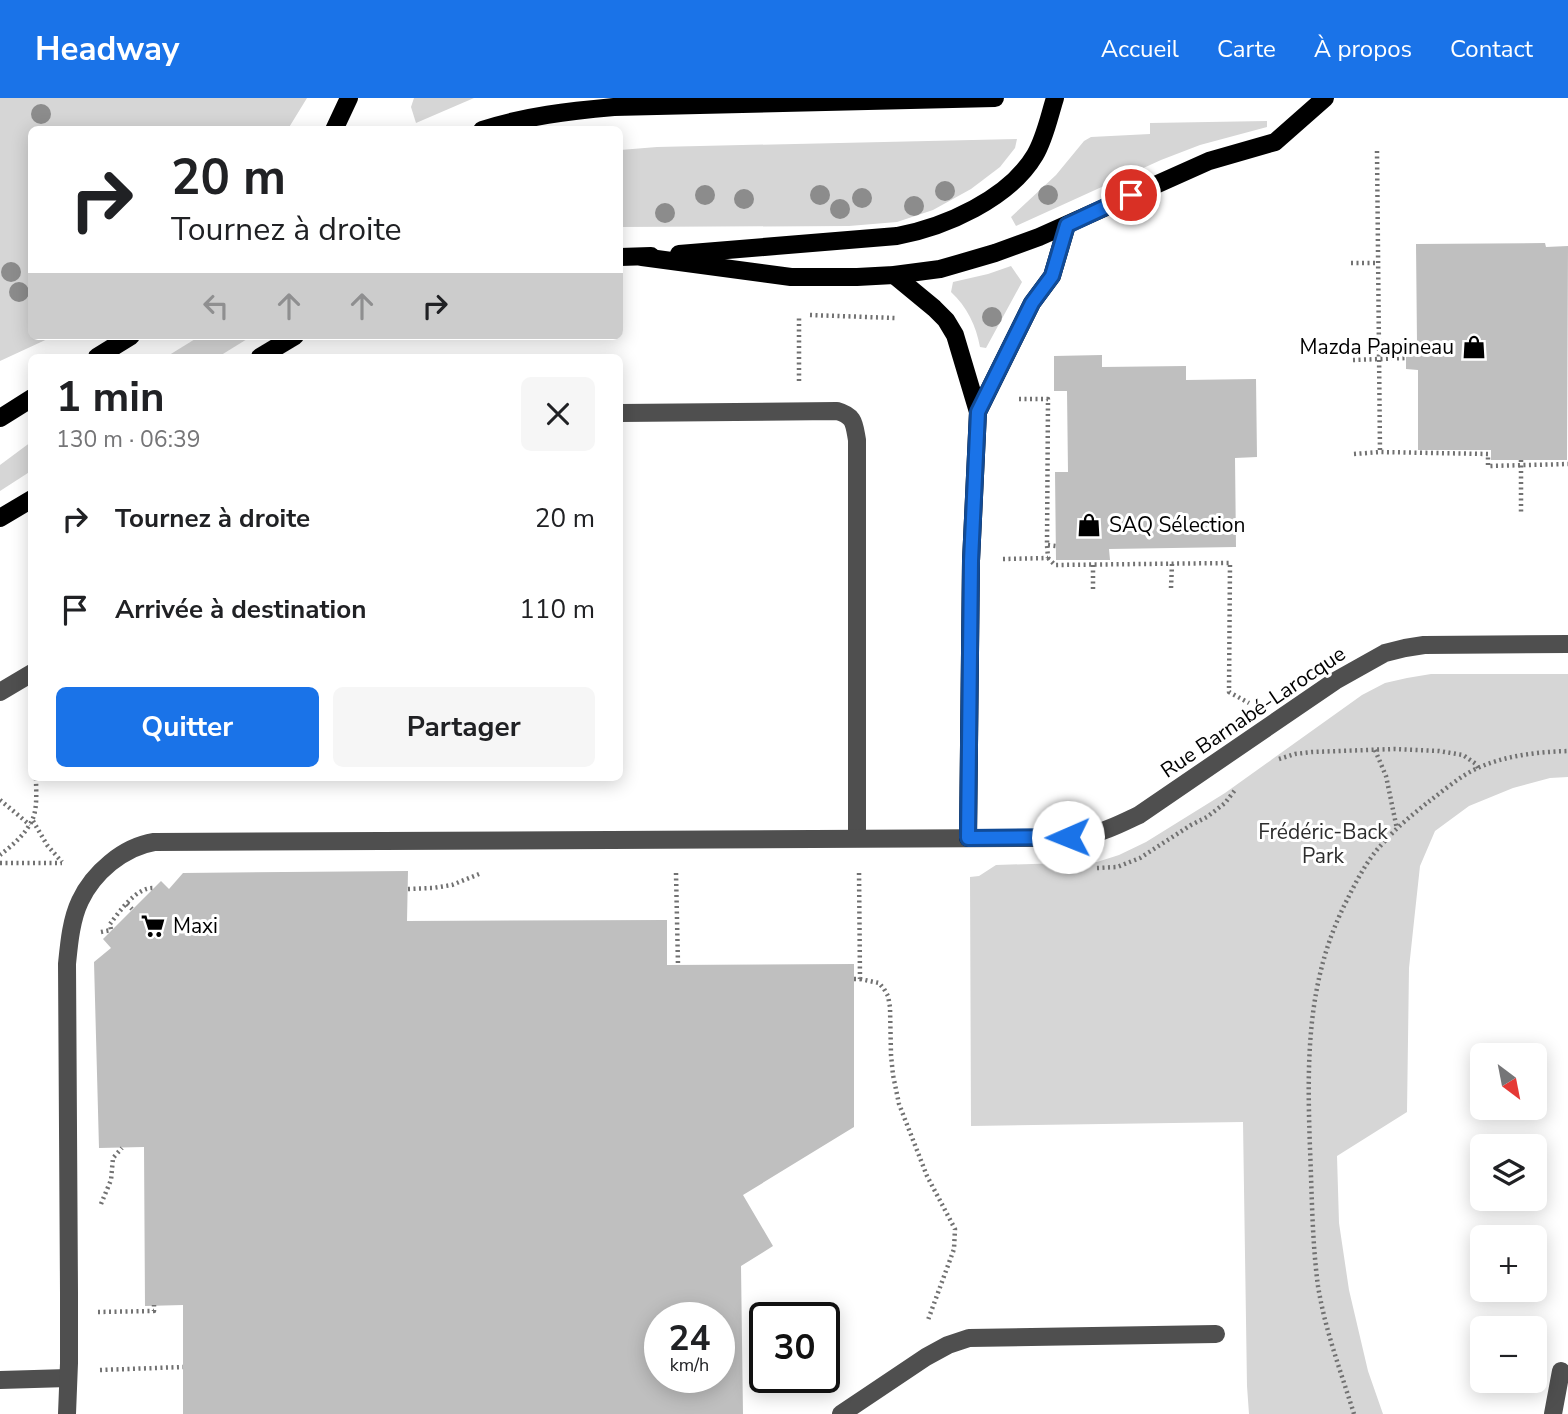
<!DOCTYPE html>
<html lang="fr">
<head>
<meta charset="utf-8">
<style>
	:root { --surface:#fff; --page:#f6f6f6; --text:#202124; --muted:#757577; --accent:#1a73e8 }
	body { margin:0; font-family:"Nunito Sans",sans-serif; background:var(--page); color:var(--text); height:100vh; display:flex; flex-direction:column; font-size:26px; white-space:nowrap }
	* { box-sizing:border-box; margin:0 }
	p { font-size:23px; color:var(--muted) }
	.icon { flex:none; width:38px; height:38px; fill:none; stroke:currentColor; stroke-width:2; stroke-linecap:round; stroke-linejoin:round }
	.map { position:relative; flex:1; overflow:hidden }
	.side { position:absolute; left:28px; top:256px; width:595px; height:427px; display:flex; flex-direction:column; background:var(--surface); border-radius:10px; box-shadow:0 4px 18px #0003 }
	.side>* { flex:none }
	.top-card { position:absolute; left:28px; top:28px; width:595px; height:214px; border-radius:10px; box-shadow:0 4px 18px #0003; background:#fff; color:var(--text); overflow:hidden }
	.needle { width:46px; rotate:148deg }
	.tools { position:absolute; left:1470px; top:945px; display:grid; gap:14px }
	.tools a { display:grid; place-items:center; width:77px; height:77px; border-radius:10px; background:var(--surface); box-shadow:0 4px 18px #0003; font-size:35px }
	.speed { position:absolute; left:644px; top:1204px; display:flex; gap:14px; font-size:35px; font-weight:700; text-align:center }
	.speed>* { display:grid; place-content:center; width:91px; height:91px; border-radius:50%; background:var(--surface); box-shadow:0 4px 18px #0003; line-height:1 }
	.speed small { font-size:18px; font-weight:400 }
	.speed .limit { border:4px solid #111; border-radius:10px; background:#fff; color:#111 }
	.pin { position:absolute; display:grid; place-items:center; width:60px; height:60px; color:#fff; margin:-30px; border:4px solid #fff; border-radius:50%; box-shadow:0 2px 7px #0007 }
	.me { position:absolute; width:77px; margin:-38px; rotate:269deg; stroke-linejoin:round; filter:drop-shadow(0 0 5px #0008) }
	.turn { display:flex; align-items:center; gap:24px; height:147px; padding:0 28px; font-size:32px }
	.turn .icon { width:91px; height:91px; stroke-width:2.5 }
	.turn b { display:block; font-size:49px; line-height:60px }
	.lanes { display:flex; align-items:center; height:66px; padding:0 28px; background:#0003; justify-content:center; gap:35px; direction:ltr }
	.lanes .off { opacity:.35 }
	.round { display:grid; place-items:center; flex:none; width:74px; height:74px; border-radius:10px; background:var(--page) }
	.head { display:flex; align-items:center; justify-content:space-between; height:119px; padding:0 28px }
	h1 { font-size:42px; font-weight:700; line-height:52px }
	.action { display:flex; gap:14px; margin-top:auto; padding:14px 28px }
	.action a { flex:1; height:80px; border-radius:10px; background:var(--accent); color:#fff; font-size:28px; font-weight:700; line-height:80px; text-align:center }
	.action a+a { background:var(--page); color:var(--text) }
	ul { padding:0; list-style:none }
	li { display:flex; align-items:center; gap:21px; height:91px; padding:0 28px }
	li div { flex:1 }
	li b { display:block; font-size:26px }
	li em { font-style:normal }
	header { display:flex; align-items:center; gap:42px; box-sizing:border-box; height:98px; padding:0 35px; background:var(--accent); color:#fff }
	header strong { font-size:33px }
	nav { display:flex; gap:38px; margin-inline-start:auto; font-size:24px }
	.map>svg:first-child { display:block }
	.green { fill:#d6d6d6 }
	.building { fill:#bfbfbf; fill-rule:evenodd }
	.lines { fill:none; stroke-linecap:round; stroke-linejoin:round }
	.path { stroke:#717171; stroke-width:4.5; stroke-dasharray:2 3.5; stroke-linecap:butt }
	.minor { stroke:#4f4f4f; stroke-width:18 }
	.major { stroke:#000; stroke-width:18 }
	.tree { fill:#8c8c8c }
	.route-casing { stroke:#114b97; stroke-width:18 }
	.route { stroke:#1a73e8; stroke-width:12 }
	.labels { text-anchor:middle; stroke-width:6; stroke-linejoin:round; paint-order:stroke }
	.poi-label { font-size:21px; fill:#000; stroke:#fff; text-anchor:start }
	.street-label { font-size:21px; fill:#000; stroke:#fff }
	.park-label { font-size:21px; fill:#2d2d2d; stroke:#fff }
</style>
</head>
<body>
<header>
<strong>Headway</strong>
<nav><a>Accueil</a><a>Carte</a><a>À propos</a><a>Contact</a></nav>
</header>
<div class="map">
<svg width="1568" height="1316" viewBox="0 0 1568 1316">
	<rect width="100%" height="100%" fill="#fff"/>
	<g class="green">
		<path d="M0,0H307L288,31L32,32V238H54L0,263Z"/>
		<path d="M414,0H474L416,25L411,9Z"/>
		<path d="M1267,23V29L1200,47L1161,62L1016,128L1011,119L1056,77L1084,43L1091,39L1150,36V25Z"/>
		<path d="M1017,41L1015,50L1000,69L971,91L933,112L897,124L849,128L620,129V52L657,49Z"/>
		<path d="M1011,168L1022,184L986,250L980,249C976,227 967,209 951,194L953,184L988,176Z"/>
		<path d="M200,238H252L218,259H166Z"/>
		<path d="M31,344V373L0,393V367Z"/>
		<path d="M1431,576H1568V679L1550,680L1513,690L1469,708L1435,733L1420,768L1415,814L1409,870L1407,1014L1337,1058L1339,1125L1349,1192L1368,1273L1383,1316H1249L1247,1288L1243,1024L971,1028L970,779L979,778L996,767L1097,764L1119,757L1146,744L1225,695L1362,597L1385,585L1407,580Z"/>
	</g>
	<g class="building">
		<path d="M1545,145L1546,149L1568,148L1567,362H1491V352H1418V272L1406,271V244H1417L1416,146Z"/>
		<path d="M1102,257V269L1186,268V282L1256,281L1257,359L1235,360L1236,449L1109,451L1110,462H1056L1055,374H1068L1067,293H1054V258Z"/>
		<path d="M408,773L407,823L667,822V867L854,866V1029L743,1097L773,1148L741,1168L743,1316H183V1207L145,1208L144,1049L99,1050L94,864L111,850L103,841L161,783L169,791L183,775ZM660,1220H719V1279H660Z"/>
	</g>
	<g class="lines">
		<g class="path">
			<path d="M1377,53L1380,354L1488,356V368L1568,366"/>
			<path d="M1351,165H1378"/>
			<path d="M810,217L895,220"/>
			<path d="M1353,262L1406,260"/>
			<path d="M799,283V217"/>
			<path d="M1019,301H1048L1047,447L1056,448"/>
			<path d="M1354,356L1380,354"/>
			<path d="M1521,362V416"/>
			<path d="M1048,460L1055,467L1230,465L1229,594L1249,605"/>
			<path d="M1003,461L1048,460L1047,447"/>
			<path d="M1093,467V491"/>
			<path d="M1171,490L1172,466"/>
			<path d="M1375,652L1386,678L1397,731"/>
			<path d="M1279,661L1295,656L1312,654L1394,651L1439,653L1463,657L1476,666L1478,670"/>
			<path d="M0,702L30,727"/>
			<path d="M33,723L47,747L62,764"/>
			<path d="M0,757C13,747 32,731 35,713C37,703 36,690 36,679"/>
			<path d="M0,765H62"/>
			<path d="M1097,770L1117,769L1140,760L1191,727L1207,719L1225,705L1235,692"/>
			<path d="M676,775L678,867"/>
			<path d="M408,791L433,790L452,787L479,776"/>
			<path d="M127,806L132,811"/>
			<path d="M101,834L111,832L110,826C120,813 136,789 154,790"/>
			<path d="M854,881H860L859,772"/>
			<path d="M860,881L879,885L884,891L888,898L890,909L891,957L893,977L899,1006L927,1078L955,1131L954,1151L928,1222"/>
			<path d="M101,1106L111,1082L113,1060L122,1050"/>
			<path d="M98,1214L154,1213V1207"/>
			<path d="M100,1272L183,1269"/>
			<path d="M1354,1316C1341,1274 1325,1232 1318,1188C1312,1143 1312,1097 1310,1051C1307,963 1306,882 1347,802C1357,782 1368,760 1384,744C1397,729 1412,717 1427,705C1443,693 1461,677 1480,669C1508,657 1538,654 1568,653"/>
		</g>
		<g class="minor">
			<path d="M620,315L837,313C855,318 854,326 857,342V740"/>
			<path d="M0,594L32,575"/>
			<path d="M0,1282L68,1280"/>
			<path d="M67,1316L69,1265V1194L67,866C69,846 71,822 80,803C93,775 123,749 154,744L1032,740C1052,739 1073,740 1093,736C1109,732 1124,724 1139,717L1335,583L1385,555L1405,550L1424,547L1568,546"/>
			<path d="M841,1316L926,1259L948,1247L969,1240L1216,1236"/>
			<path d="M1553,1316L1561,1273"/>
		</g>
		<g class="major">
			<path d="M334,32L349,0"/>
			<path d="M482,32C525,18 570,13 614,9L995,0"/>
			<path d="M679,156L897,138C945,129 1009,101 1035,57C1045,40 1049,19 1055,0"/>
			<path d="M620,159L651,158"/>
			<path d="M642,159L791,179H857L894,177L940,171L995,155L1039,139L1209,63L1275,44L1325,0"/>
			<path d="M894,177L934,210L946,222L955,237L978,314L971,463L968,740"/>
			<path d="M97,259L131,238"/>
			<path d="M260,259L295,238"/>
			<path d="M978,314L1032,205L1052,178L1067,127"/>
			<path d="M0,320L32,300"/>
			<path d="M0,420L32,401"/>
		</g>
	</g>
	<g class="tree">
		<circle cx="41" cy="16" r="10"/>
		<circle cx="945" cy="93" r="10"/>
		<circle cx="705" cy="97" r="10"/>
		<circle cx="820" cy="97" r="10"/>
		<circle cx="1048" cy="97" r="10"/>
		<circle cx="862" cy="100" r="10"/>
		<circle cx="744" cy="101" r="10"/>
		<circle cx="914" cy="108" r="10"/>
		<circle cx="840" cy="111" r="10"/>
		<circle cx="665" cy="115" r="10"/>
		<circle cx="11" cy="174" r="10"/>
		<circle cx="19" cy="194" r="10"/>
		<circle cx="992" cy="219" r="10"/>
	</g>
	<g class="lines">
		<g class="route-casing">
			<path id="route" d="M1068,739L968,740L971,463L978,314L1032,205L1052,178L1067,127L1131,97"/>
		</g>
		<use href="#route" class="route"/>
	</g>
	<defs>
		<g id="shop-bare" transform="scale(1.89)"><path d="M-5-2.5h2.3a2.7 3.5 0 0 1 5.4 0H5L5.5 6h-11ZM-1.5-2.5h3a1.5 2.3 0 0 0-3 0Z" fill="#000" stroke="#fff" stroke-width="2.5" paint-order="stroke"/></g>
		<g id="supermarket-bare" transform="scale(1.89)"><path d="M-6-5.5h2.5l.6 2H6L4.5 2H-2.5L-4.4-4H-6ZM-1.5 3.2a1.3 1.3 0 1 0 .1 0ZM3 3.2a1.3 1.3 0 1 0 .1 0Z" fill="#000" stroke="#fff" stroke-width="2.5" paint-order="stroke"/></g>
	</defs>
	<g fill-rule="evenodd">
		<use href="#shop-bare" x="1474" y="249"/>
		<use href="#shop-bare" x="1089" y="427"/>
		<use href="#supermarket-bare" x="153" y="828"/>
	</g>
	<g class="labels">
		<g class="poi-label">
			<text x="1454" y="256" text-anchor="end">Mazda Papineau</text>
			<text x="1109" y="434">SAQ Sélection</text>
			<text x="173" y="835">Maxi</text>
		</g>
		<g class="street-label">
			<text transform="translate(1253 614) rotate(-34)" y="7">Rue Barnabé-Larocque</text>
		</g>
		<g class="park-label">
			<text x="1323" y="741">Frédéric-Back<tspan x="1323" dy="24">Park</tspan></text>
		</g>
	</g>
</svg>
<div class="tools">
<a><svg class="needle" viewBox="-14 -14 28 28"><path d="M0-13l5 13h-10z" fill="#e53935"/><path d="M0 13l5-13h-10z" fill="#757577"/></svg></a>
<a><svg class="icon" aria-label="layers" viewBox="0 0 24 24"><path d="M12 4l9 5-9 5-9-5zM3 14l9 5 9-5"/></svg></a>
<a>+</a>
<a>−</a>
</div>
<div class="speed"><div>24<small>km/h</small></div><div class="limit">30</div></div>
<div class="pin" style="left:1131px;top:97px;background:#d93025"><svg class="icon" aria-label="arrive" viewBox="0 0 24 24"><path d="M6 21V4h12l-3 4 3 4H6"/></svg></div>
<svg class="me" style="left:1068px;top:739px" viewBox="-20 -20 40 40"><circle r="19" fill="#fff"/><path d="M0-13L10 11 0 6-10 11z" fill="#1a73e8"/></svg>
<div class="top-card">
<div class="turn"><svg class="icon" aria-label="right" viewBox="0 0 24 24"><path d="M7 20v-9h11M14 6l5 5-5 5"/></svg><div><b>20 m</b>Tournez à droite</div></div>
<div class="lanes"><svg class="icon off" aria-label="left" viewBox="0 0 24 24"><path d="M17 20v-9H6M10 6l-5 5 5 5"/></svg><svg class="icon off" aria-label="ahead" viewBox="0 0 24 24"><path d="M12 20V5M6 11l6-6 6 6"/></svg><svg class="icon off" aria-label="ahead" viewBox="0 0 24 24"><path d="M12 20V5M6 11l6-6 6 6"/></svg><svg class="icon" aria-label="right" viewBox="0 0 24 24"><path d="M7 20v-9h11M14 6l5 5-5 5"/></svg></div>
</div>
<section class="side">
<div class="head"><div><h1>1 min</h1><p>130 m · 06:39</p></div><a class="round"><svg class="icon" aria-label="close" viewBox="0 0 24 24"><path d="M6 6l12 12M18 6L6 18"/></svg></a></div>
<ul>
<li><svg class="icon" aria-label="right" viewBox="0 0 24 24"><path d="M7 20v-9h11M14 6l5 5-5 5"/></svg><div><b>Tournez à droite</b></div><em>20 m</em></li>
<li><svg class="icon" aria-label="arrive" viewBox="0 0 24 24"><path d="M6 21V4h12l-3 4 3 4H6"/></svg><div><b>Arrivée à destination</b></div><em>110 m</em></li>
</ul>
<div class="action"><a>Quitter</a><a>Partager</a></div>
</section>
</div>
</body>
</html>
